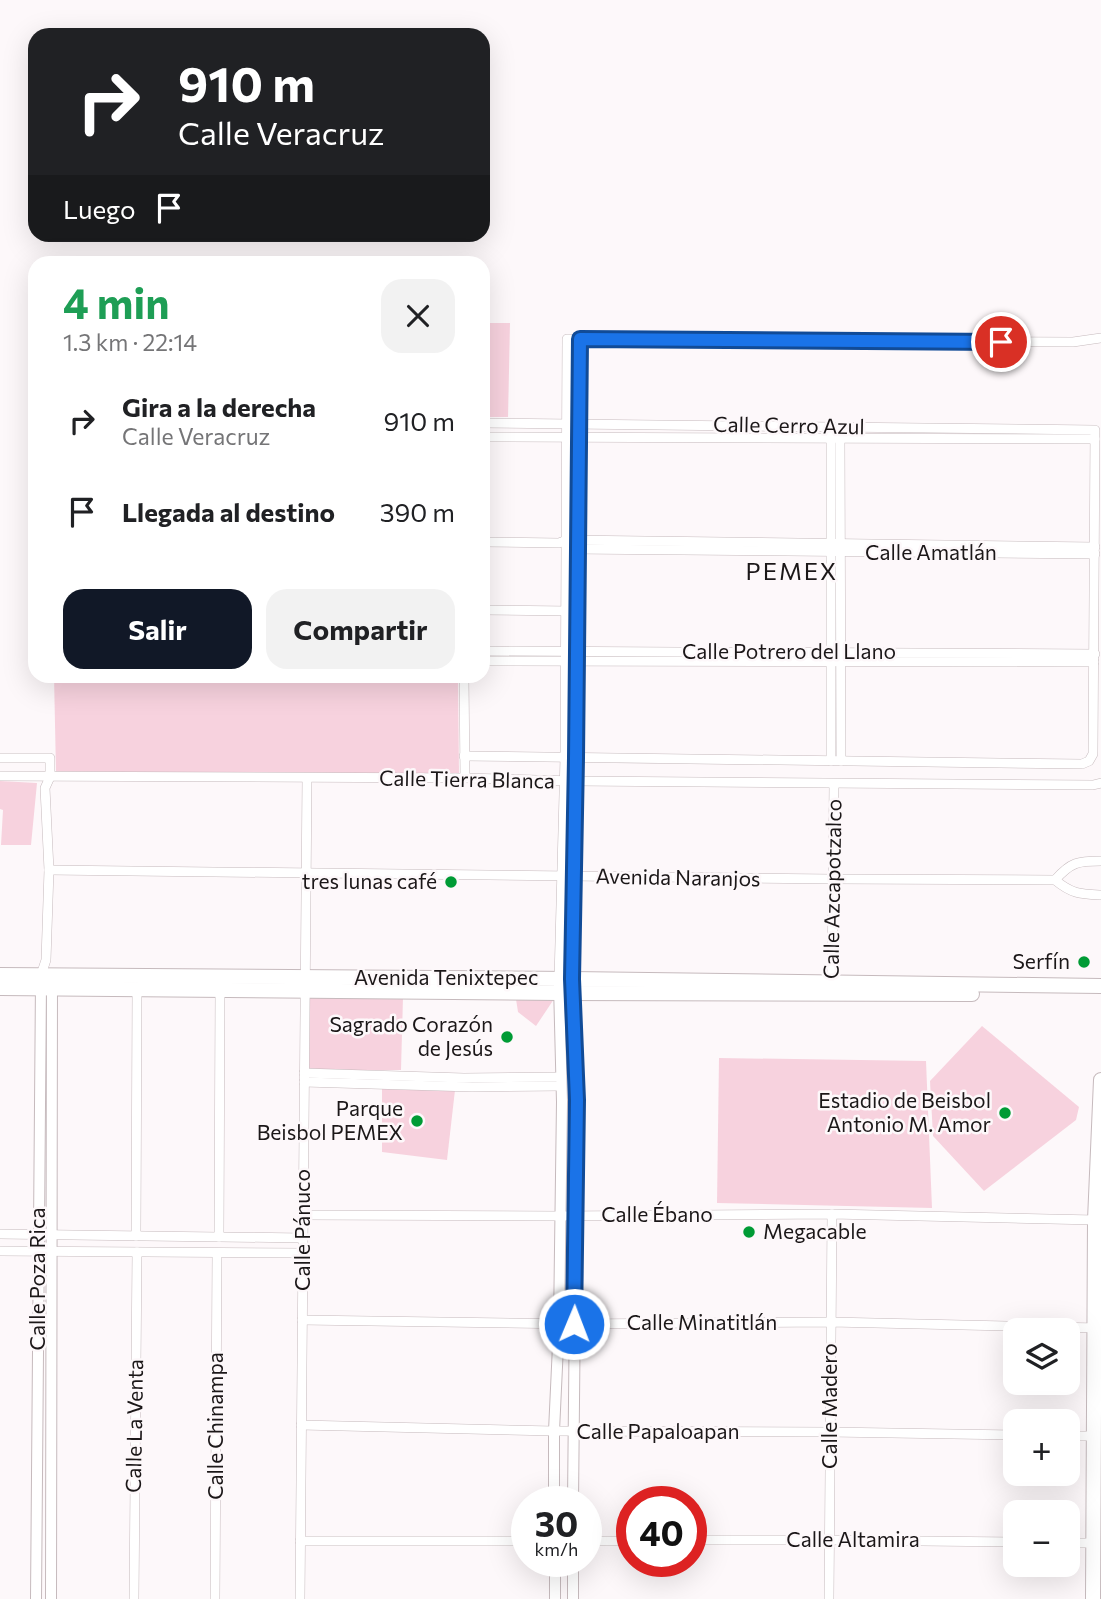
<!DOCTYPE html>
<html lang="es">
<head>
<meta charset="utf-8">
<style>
	:root { --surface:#fff; --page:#f2f2f2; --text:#202124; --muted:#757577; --accent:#111827 }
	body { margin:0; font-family:Commissioner,sans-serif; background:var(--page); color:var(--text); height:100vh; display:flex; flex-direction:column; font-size:26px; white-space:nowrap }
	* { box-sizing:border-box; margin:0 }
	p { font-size:23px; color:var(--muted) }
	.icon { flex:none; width:38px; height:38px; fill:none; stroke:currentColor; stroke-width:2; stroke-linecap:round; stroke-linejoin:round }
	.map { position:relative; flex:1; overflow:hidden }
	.panel { position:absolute; left:28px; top:256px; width:462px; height:427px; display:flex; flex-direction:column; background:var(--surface); border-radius:21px; box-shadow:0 7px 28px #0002 }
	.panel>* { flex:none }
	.banner { position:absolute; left:28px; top:28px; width:462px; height:214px; border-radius:21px; box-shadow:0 7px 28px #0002; background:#202124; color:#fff; overflow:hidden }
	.tools { position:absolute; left:1003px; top:1318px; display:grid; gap:14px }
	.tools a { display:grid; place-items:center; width:77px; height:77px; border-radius:14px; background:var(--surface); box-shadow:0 7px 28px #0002; font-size:35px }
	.speed { position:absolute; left:511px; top:1486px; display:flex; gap:14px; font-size:35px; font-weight:700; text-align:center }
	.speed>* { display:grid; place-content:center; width:91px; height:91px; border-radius:50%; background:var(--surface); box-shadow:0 7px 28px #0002; line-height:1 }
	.speed small { font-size:18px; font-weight:400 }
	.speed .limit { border:10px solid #d22; background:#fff; color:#111 }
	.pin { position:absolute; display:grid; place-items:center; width:60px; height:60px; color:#fff; margin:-30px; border:4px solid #fff; border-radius:50%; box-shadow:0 2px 7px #0007 }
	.me { position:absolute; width:77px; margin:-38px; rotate:1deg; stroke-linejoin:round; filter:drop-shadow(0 0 5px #0008) }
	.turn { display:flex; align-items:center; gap:24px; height:147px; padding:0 35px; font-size:32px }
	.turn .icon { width:91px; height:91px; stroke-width:2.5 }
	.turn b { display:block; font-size:49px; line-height:60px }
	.then { display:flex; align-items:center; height:66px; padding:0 35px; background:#0003; gap:14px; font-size:26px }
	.round { display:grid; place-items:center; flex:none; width:74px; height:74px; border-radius:21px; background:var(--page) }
	.headline { display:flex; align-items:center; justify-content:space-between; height:119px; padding:0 35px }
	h1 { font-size:42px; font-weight:700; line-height:52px; color:#1e9e55 }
	.primary-button { display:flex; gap:14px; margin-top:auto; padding:14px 35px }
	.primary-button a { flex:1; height:80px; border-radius:21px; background:var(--accent); color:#fff; font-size:28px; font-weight:700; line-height:80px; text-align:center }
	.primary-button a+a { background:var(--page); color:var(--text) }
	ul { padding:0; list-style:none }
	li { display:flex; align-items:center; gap:21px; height:91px; padding:0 35px }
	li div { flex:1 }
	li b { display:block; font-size:26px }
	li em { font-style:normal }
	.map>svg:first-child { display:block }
	.green { fill:#f7d2de }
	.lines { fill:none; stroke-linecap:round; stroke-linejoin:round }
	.minor-casing { stroke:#c6babd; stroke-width:10 }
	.tertiary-casing { stroke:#c6babd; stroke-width:12 }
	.primary-casing { stroke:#c6babd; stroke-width:16 }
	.minor { stroke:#fff; stroke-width:9 }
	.tertiary { stroke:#fff; stroke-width:10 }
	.primary { stroke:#fff; stroke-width:14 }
	.route-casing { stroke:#114b97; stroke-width:18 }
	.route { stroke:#1a73e8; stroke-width:12 }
	.poi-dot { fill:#009b35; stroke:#fdf8fa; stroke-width:2.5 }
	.labels { text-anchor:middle; stroke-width:5; stroke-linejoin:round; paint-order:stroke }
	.street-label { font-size:21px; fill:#1b1718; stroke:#fdf8fa }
	.poi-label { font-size:21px; fill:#1b1718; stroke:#fdf8fa; text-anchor:end }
	.quarter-label { font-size:24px; letter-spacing:2px; fill:#1b1718; stroke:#fdf8fa }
</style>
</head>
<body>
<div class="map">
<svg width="1101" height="1599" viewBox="0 0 1101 1599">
	<rect width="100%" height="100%" fill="#fdf8fa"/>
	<g class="green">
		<path d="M483,323H510L508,417H483Z"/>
		<path d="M54,676H458L459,774L56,772Z"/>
		<path d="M0,781L37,783L31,845H1L3,810L0,809Z"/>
		<path d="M307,995L403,997L401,1070L307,1071Z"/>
		<path d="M516,999H554L536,1026L518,1012Z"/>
		<path d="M982,1026L1079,1107L1076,1120L984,1191L933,1136L930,1081Z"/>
		<path d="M719,1058L926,1061L932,1208L717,1203Z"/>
		<path d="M382,1089L455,1090L447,1160L382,1152Z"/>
	</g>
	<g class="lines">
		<g class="minor-casing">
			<g id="minor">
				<path d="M831,432V761"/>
				<path d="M840,434L841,761"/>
				<path d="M483,437L1095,439"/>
				<path d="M483,542L559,543L567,540L1095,547"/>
				<path d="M573,549L1095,554"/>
				<path d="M483,610L569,611"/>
				<path d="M483,651L1095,654"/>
				<path d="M483,661L1094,662"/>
				<path d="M464,676L465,778"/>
				<path d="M464,756L1082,764L1089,761L1093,754L1095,430L483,423"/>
				<path d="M0,758H50V777L45,788L49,870L46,960L41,975"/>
				<path d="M0,776L465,778L576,781L1093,785L1101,783"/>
				<path d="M49,870L833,879L1055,880C1072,894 1080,894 1101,895"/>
				<path d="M1055,880C1071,862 1078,861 1101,861"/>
				<path d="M559,979L565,757L567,339L1073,342L1101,338"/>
				<path d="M572,979L577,758L580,339"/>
				<path d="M832,985L834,784"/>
				<path d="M304,1073L464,1078L561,1077"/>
				<path d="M304,1082L472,1087L561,1086"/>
				<path d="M303,1215L560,1216L832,1214L1095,1220"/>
				<path d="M0,1234L303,1238"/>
				<path d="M136,1236L137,989"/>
				<path d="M219,1237L220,990"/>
				<path d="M0,1251L303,1253"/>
				<path d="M302,1320L574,1324L831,1322L1099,1328"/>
				<path d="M301,1425L554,1431L830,1432L1015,1435"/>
				<path d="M1068,1436H1094"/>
				<path d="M691,1540H829L1015,1542"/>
				<path d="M300,1541H527"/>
				<path d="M586,1541H632"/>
				<path d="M1068,1543H1093"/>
				<path d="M134,1599L137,1252"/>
				<path d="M215,1599L217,1253"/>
				<path d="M300,1599L307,778"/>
				<path d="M829,1599L832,1214"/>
			</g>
		</g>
		<g class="tertiary-casing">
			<g id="tertiary">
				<path d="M572,986L577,1100L573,1502"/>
				<path d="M554,1502V1431L559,1324L562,1102L559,985"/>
				<path d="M555,1561V1599"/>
				<path d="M36,1599L41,982"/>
				<path d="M51,1599L52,982"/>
				<path d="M573,1599V1561"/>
			</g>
		</g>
		<g class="primary-casing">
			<g id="primary">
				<path d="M0,975L572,979L1101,986"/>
				<path d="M0,988L559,993L972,994"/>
				<path d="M1093,1599L1095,1220L1101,1080"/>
			</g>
		</g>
		<use href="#minor" class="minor"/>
		<use href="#tertiary" class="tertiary"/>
		<use href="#primary" class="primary"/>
	</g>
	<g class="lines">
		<g class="route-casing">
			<path id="route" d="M574,1324L577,1100L572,979L576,758L580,339L1001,342"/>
		</g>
		<use href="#route" class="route"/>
	</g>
	<g class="poi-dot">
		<circle cx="451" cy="882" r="7"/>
		<circle cx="1084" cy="962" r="7"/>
		<circle cx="507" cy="1037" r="7"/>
		<circle cx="1005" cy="1113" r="7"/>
		<circle cx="417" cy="1121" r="7"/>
		<circle cx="749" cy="1232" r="7"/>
	</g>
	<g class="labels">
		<g class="street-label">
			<text transform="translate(789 426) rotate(1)" y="7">Calle Cerro Azul</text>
			<text x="931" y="560">Calle Amatlán</text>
			<text x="789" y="659">Calle Potrero del Llano</text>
			<text transform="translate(467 780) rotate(1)" y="7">Calle Tierra Blanca</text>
			<text transform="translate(678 878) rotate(1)" y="7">Avenida Naranjos</text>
			<text transform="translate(833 889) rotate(-89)" y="7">Calle Azcapotzalco</text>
			<text x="446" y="985">Avenida Tenixtepec</text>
			<text x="657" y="1222">Calle Ébano</text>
			<text transform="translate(303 1230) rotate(-90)" y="7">Calle Pánuco</text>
			<text transform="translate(38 1279) rotate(-90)" y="7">Calle Poza Rica</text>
			<text x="702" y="1330">Calle Minatitlán</text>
			<text transform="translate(830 1406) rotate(-90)" y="7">Calle Madero</text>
			<text transform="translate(135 1426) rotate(-89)" y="7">Calle La Venta</text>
			<text transform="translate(216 1426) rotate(-90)" y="7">Calle Chinampa</text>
			<text x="658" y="1439">Calle Papaloapan</text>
			<text x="853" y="1547">Calle Altamira</text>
		</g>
		<g class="poi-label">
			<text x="437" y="889">tres lunas café</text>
			<text x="1070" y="969">Serfín</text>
			<text x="493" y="1032">Sagrado Corazón<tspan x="493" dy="24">de Jesús</tspan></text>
			<text x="991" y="1108">Estadio de Beisbol<tspan x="991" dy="24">Antonio M. Amor</tspan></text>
			<text x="403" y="1116">Parque<tspan x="403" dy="24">Beisbol PEMEX</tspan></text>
			<text x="763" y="1239" text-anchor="start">Megacable</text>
		</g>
		<g class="quarter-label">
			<text x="792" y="580">PEMEX</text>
		</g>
	</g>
</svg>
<div class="tools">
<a><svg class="icon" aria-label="layers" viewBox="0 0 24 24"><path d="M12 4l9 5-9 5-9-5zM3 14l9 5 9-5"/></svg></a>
<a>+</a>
<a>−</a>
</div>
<div class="speed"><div>30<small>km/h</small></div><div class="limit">40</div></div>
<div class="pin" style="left:1001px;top:342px;background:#d93025"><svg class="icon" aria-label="arrive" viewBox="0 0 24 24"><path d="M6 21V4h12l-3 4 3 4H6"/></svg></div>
<svg class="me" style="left:574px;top:1324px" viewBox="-20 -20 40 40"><circle r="17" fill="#1a73e8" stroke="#fff" stroke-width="3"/><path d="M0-11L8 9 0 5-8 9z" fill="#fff"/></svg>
<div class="banner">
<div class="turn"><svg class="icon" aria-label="right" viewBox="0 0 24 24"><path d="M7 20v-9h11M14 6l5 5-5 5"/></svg><div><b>910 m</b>Calle Veracruz</div></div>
<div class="then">Luego<svg class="icon" aria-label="arrive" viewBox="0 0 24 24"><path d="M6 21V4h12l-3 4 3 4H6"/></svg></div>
</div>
<section class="panel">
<div class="headline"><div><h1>4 min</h1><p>1.3 km · 22:14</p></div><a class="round"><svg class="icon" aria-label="close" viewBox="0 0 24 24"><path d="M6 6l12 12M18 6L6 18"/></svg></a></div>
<ul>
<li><svg class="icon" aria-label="right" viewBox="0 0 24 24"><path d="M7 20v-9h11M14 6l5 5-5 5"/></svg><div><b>Gira a la derecha</b><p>Calle Veracruz</p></div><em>910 m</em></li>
<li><svg class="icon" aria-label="arrive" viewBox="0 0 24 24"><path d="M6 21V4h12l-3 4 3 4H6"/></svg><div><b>Llegada al destino</b></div><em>390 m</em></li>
</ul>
<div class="primary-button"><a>Salir</a><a>Compartir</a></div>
</section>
</div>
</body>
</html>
